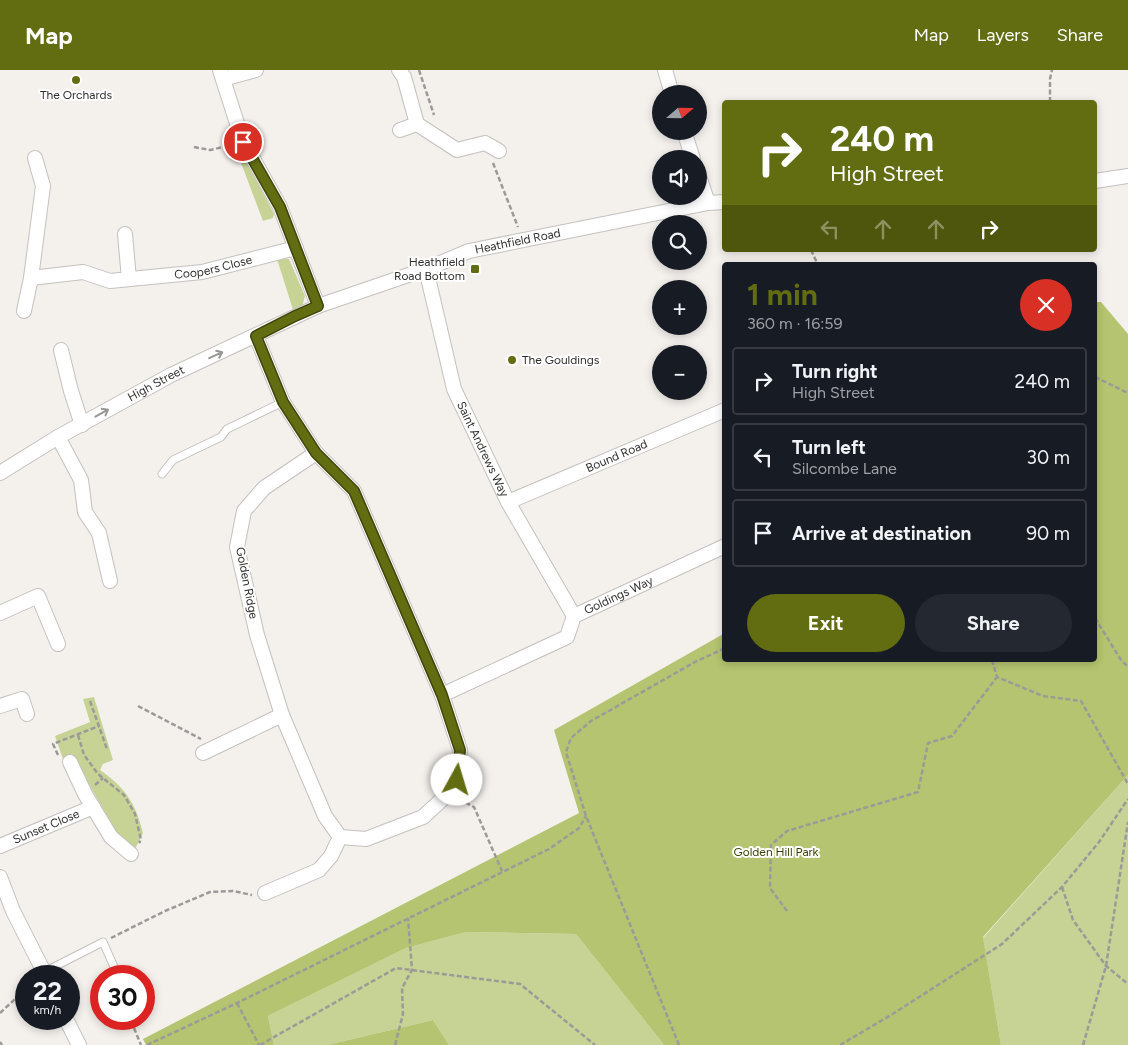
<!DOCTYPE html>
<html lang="en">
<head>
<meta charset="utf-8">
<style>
	:root { --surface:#171b24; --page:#242831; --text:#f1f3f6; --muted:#9ea1a6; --line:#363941; --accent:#626c11 }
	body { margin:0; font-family:Figtree,sans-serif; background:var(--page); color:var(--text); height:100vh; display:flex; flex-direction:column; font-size:19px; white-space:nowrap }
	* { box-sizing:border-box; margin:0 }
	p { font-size:16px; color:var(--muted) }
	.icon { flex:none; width:28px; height:28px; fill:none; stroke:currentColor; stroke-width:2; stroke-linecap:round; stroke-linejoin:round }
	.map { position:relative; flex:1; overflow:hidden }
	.side { position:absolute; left:722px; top:192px; width:375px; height:400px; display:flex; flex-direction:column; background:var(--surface); border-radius:5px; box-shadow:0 2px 8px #0003 }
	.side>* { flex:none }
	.hud { position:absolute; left:722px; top:30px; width:375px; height:152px; border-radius:5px; box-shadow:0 2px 8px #0003; background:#626c11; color:#fff; overflow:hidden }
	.needle { width:32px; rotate:70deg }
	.fabs { position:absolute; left:652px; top:15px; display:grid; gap:10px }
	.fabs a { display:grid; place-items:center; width:55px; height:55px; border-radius:50%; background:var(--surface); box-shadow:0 2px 8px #0003; font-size:25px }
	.speed { position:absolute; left:15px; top:895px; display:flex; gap:10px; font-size:25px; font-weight:700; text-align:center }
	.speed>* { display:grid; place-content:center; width:65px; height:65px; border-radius:50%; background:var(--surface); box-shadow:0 2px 8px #0003; line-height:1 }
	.speed small { font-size:12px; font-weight:400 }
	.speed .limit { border:8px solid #d22; background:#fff; color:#111 }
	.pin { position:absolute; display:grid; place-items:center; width:42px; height:42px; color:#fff; margin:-21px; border:2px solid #fff; border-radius:50%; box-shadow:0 1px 5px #0007 }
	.me { position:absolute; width:55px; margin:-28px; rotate:6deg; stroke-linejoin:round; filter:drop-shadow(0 0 4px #0008) }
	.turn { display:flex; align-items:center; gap:18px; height:105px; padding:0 25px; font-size:22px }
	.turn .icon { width:65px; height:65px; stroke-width:2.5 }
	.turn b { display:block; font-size:35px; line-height:42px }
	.lanes { display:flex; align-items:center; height:48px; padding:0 25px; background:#0003; justify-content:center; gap:25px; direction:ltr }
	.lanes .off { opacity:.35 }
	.round { display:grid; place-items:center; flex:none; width:52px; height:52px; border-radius:26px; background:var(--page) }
	.head { display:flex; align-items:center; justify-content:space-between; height:85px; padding:0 25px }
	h1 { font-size:30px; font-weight:700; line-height:38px; color:var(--accent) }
	.action { display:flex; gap:10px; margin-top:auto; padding:10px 25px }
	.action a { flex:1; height:58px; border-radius:30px; background:var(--accent); color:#fff; font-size:20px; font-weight:700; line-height:58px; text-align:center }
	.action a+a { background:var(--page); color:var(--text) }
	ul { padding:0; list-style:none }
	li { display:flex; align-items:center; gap:15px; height:68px; margin:0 10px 8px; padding:0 15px; border:2px solid var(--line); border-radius:5px }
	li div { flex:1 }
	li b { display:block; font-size:19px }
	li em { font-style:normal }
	header { display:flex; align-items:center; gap:30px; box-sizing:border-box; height:70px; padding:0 25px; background:var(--accent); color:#fff }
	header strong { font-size:24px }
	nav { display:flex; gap:28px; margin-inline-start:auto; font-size:18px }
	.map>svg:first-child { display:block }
	.green { fill:#c6d394 }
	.forest { fill:#b5c470 }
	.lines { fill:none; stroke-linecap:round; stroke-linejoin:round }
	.lane-casing { stroke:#c4c1be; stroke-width:9 }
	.street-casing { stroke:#c4c1be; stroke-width:16 }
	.path { stroke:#9c9a98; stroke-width:2.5; stroke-dasharray:5 2.5; stroke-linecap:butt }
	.lane { stroke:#fff; stroke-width:7 }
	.street { stroke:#fff; stroke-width:14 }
	.oneway { stroke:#989796 }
	.route-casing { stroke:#40460b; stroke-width:12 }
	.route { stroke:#626c11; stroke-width:9 }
	.poi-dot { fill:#626c11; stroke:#fff; stroke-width:2 }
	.labels { text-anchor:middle; stroke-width:4; stroke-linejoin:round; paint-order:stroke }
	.poi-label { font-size:12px; fill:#302f2e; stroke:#fff }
	.street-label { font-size:12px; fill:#302f2e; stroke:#fff }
	.park-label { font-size:12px; fill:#3a4300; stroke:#fff }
</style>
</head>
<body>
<header>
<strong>Map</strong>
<nav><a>Map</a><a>Layers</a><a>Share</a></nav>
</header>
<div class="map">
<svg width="1128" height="975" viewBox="0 0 1128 975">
	<rect width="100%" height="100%" fill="#f4f1ed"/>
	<g class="green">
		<path d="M235,77H239L274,144L273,148L263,151Z"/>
		<path d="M277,189H289L305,226L302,237L295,246Z"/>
		<path d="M94,627L113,690L103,694L100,700C125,717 136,734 143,763L134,781L118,767L108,747L72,685L63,689L55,666L90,652L83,629Z"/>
		<path d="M1128,705V975H1001L983,868Z"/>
		<path d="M466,862L576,864L664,975H449L433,950L327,975H274L268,946L406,878Z"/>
	</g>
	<g class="forest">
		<path d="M1095,232H1101L1128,264V705L983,867L1001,975H664L576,864L466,862L406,878L268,946L274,975H146L143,969L579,743L554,660L725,563V590H1095Z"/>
		<path d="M433,950L449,975H327Z"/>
	</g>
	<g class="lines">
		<g class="lane-casing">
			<g id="lane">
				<path d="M162,404L173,390L221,367L227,359L283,332"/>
				<path d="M44,902L103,872L118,906"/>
				<path d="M138,949H139"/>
			</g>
		</g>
		<g class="street-casing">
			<g id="street">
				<path d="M220,0L242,69L280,137L318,236"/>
				<path d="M399,0L404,7L417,54"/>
				<path d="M665,0L672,24"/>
				<path d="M223,9L256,0"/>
				<path d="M400,60L417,54L457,80L485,73L499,81"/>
				<path d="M684,61L693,89"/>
				<path d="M699,106L708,133"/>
				<path d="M1095,111L1128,106"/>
				<path d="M125,164L129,209"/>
				<path id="s1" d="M426,199L454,319L508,432L574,546"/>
				<path id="s2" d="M31,208L83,202L110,211L202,202L296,178"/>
				<path d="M24,241L31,208L43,116L35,88"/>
				<path d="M256,266L283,332L316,383L354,421L442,625L460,680L457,710L449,723L423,747L366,769L340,767"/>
				<path d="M61,280L71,321L82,355"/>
				<path d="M58,367L81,410L85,442L99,463L110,511"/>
				<path id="s3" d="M0,403L58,367L171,305L318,236L426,199L469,181L708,133L725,132"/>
				<path id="s4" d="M508,432L725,340"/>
				<path d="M0,543L38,526L58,574"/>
				<path id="s5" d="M442,625L567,567L574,546L725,476"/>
				<path d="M0,636L22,629L27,644"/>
				<path d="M203,683L282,645L257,565L237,477L244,441L264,418L316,383"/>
				<path d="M70,692L85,724L111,767L131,784"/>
				<path id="s6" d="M0,776L93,737"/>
				<path d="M0,807L13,841L46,906"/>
				<path d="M265,823L319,800L331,786L340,767L325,746L282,645"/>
				<path d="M66,949L79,975"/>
			</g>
		</g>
		<g class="path">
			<path d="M419,0L434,45"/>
			<path d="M1050,32V9L1052,0"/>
			<path d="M194,77L210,80L232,75"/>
			<path d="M493,93L518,157"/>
			<path d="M811,180L818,195"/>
			<path d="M1095,307L1128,323"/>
			<path d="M1095,548L1121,590L1128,597"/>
			<path d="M992,590L997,607L1043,626L1081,631L1128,714"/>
			<path d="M90,631L107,679"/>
			<path d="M138,636L201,669"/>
			<path d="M78,665L84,685L98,704L124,725L135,744L141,770L139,773"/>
			<path d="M58,685L53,674L99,656"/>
			<path d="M95,715L103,708"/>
			<path d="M459,729L474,737L502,801"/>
			<path d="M1062,817L1073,850L1106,896L1128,914"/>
			<path d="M787,841L770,818L771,775L787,761L918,722L928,673L952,666L997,607"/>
			<path d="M111,868L165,841L210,822L233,821L252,825"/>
			<path d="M237,933L259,975"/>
			<path d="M0,943L26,919"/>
			<path d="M134,958L141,975"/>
			<path d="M0,972L2,975"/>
			<path d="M147,975L237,933L549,779L579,758L586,746"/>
			<path d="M260,975L396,898L520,914L595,975"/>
			<path d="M395,975L403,944L402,918L412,900L408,848"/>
			<path d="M679,975L586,746L566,682L571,668L591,651L695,592L725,578"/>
			<path d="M840,975L891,945L1002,874L1062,817L1099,772L1128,729"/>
			<path d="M1083,975L1106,896L1128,752"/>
		</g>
		<use href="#lane" class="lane"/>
		<use href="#street" class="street"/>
	</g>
	<defs><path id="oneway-shaft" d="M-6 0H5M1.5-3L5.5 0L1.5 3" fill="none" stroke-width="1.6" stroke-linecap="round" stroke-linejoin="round" transform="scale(1.25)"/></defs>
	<g class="oneway">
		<use href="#oneway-shaft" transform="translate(216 285) rotate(-24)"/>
		<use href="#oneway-shaft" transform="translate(102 343) rotate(-29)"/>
	</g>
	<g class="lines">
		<g class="route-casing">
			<path id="route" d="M243,72L280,137L318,236L295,246L256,266L283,332L316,383L354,421L442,625L460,680L457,710"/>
		</g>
		<use href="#route" class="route"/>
	</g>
	<g class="poi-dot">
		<circle cx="76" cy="10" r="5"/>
		<rect x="470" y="194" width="10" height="10" rx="2.5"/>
		<circle cx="512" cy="290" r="5"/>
	</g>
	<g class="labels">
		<g class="poi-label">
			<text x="76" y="29">The Orchards</text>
			<text x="465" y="196" text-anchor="end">Heathfield<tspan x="465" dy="14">Road Bottom</tspan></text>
			<text x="522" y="294" text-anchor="start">The Gouldings</text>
		</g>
		<g class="street-label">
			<text dy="4" stroke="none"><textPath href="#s3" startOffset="570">Heathfield Road</textPath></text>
			<text dy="4" stroke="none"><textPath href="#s2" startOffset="185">Coopers Close</textPath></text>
			<text dy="4" stroke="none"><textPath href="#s3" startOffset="180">High Street</textPath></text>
			<text dy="4" stroke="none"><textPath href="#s1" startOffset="190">Saint Andrews Way</textPath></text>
			<text dy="4" stroke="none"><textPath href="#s4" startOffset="118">Bound Road</textPath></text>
			<text transform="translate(247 513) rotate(79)" y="4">Golden Ridge</text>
			<text dy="4" stroke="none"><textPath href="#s5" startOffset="209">Goldings Way</textPath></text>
			<text dy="4" stroke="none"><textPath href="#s6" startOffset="50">Sunset Close</textPath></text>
		</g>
		<g class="park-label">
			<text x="776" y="786">Golden Hill Park</text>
		</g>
	</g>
</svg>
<div class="fabs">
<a><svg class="needle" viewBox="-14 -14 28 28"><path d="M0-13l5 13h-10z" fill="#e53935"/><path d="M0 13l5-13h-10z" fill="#9ea1a6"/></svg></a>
<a><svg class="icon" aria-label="sound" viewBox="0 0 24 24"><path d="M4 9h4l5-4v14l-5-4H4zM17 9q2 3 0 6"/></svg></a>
<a><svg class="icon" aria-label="search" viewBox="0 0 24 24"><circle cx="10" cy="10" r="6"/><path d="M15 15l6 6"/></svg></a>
<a>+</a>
<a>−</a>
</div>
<div class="speed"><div>22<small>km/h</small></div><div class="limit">30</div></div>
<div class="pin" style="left:243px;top:72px;background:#d93025"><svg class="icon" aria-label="arrive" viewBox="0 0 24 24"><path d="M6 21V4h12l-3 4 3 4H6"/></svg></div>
<svg class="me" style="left:457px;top:710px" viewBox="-20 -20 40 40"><circle r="19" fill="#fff"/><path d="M0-13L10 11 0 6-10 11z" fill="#626c11"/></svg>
<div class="hud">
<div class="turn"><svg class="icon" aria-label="right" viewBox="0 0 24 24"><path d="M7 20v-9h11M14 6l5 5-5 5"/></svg><div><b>240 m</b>High Street</div></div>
<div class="lanes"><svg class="icon off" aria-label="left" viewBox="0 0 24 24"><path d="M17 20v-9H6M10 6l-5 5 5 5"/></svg><svg class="icon off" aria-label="ahead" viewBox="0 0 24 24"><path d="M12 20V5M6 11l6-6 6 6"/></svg><svg class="icon off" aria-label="ahead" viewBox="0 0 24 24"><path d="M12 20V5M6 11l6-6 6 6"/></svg><svg class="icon" aria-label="right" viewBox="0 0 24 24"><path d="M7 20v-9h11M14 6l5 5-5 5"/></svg></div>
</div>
<section class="side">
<div class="head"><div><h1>1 min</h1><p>360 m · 16:59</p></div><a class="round" style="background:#d93025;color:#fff"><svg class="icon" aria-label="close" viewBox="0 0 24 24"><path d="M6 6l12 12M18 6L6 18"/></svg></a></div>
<ul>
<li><svg class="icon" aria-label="right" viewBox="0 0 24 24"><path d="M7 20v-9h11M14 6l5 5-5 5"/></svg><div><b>Turn right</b><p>High Street</p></div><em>240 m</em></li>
<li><svg class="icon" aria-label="left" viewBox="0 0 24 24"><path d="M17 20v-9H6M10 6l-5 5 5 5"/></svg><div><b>Turn left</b><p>Silcombe Lane</p></div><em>30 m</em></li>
<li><svg class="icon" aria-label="arrive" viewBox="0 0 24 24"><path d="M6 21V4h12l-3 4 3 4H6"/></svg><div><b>Arrive at destination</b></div><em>90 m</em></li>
</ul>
<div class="action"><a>Exit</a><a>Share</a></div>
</section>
</div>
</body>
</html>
